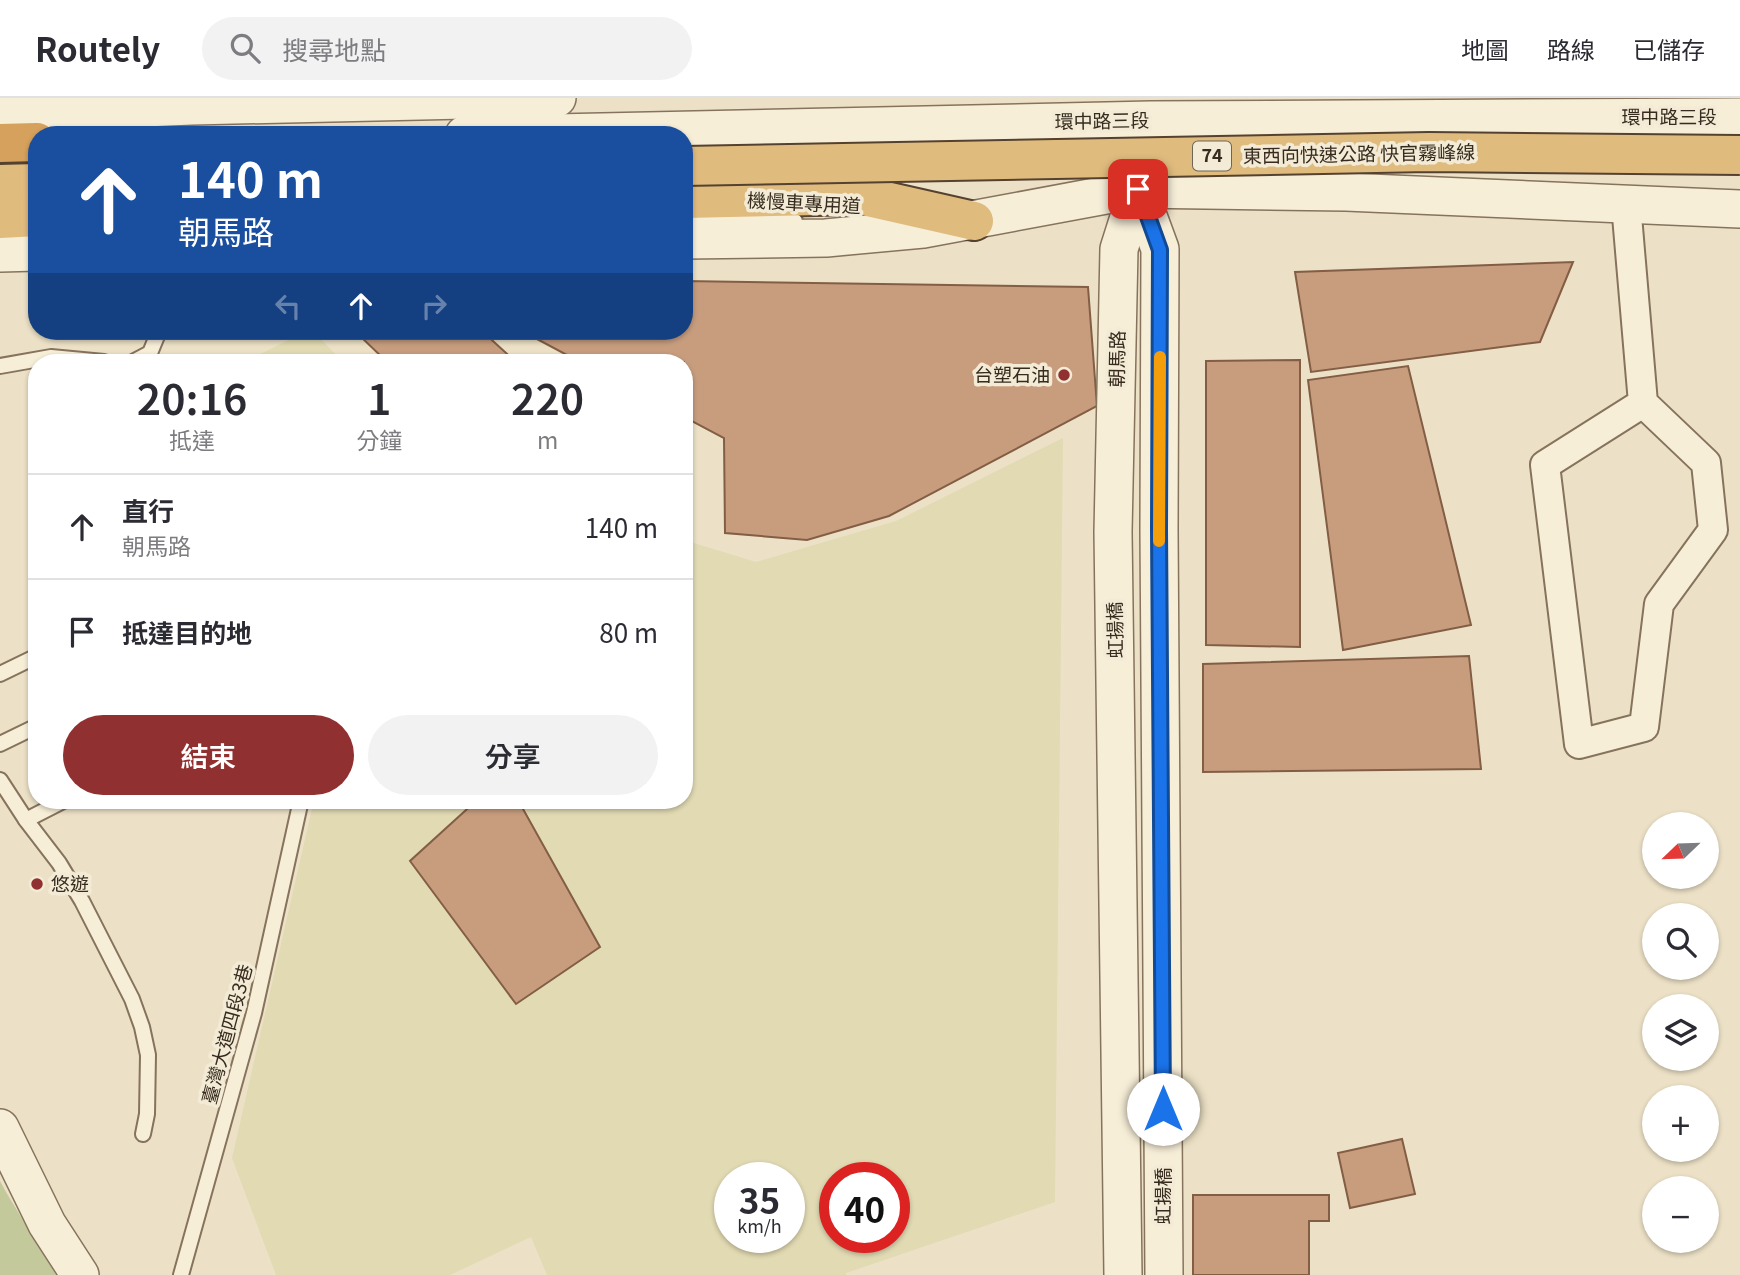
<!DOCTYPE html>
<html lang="zh-TW">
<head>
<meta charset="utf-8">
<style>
	:root { --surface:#fff; --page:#f2f2f3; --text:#2b2b33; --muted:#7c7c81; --line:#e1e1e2; --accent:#913030 }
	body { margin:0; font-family:Georgia,"Noto Sans TC",serif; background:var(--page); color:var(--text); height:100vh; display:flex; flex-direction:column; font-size:26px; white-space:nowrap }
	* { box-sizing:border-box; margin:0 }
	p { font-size:23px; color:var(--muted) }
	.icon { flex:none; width:38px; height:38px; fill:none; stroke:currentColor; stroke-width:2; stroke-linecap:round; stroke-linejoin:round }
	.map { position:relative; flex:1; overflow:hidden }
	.drawer { position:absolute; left:28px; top:256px; width:665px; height:455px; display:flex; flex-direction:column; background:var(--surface); border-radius:28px; box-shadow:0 2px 5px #0004 }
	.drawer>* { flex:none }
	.hud { position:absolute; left:28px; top:28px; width:665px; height:214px; border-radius:28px; box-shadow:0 2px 5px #0004; background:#1a4fa0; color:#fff; overflow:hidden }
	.needle { width:46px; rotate:247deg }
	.controls { position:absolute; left:1642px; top:714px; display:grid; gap:14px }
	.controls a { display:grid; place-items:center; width:77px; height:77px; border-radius:50%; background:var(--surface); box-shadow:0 2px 5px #0004; font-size:35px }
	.speed { position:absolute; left:714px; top:1064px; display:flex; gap:14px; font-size:35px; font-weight:700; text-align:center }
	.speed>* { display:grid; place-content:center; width:91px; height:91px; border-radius:50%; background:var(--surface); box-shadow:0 2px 5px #0004; line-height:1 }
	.speed small { font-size:18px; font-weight:400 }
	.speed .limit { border:10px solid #d22; background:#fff; color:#111 }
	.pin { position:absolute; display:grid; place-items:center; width:60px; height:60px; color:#fff; margin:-30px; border-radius:14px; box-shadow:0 4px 10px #0006 }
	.me { position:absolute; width:77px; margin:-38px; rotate:0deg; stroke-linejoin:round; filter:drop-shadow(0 0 5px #0008) }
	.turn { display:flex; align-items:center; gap:24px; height:147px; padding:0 35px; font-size:32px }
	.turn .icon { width:91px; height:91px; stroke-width:2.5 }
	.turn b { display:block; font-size:49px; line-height:60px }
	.lanes { display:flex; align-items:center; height:66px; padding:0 35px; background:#0003; justify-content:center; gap:35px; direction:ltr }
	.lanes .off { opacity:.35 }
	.eta { display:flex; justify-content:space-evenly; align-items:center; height:119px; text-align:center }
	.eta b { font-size:42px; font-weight:600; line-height:49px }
	.button { display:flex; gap:14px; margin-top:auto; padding:14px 35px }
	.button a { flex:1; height:80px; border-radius:42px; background:var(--accent); color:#fff; font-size:28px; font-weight:600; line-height:80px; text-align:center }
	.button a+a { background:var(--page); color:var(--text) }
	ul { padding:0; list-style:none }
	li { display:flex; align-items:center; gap:21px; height:105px; padding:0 35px; border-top:2px solid var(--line) }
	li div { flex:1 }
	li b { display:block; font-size:26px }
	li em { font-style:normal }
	header { display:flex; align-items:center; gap:42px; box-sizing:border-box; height:98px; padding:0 35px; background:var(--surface); border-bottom:2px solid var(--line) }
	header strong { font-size:33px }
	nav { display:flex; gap:38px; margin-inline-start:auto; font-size:24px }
	.search { width:490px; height:63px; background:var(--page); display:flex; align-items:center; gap:18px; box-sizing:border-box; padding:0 24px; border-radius:38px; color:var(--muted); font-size:26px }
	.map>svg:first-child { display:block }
	.farmland { fill:#e1dab3; fill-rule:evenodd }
	.green { fill:#c3c99a }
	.building { fill:#c79d7e; stroke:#835e44; stroke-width:2 }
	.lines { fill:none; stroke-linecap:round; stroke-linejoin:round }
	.service-casing { stroke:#86735d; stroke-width:18 }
	.minor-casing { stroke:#86735d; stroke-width:32 }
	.tertiary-casing { stroke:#86735d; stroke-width:40 }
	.trunk-casing { stroke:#544130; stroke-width:42 }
	.motorway-casing { stroke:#544130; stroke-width:42 }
	.service { stroke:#f7eed8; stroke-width:14 }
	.minor { stroke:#f7eed8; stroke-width:28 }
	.tertiary { stroke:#f7eed8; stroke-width:37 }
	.trunk { stroke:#e0bb7e; stroke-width:38 }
	.motorway { stroke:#d5a15c; stroke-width:38 }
	.trunk-bridge-casing { stroke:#544130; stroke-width:42; stroke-linecap:butt }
	.trunk-bridge { stroke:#e0bb7e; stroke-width:38 }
	.route-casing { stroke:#114b97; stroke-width:18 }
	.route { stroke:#1a73e8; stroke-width:12 }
	.slow { stroke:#f59e0b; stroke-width:12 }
	.poi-dot { fill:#913030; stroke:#f3ebd5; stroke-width:2.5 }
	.labels { text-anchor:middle; stroke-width:7; stroke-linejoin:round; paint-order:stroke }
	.shield { fill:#f3ebd5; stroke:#6f6556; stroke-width:2 }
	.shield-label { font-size:18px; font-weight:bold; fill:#372b1f }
	.street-label { font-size:19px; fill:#372b1f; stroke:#f3ebd5 }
	.poi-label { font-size:19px; fill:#372b1f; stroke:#f3ebd5; text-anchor:end }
</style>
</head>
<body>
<header>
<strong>Routely</strong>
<div class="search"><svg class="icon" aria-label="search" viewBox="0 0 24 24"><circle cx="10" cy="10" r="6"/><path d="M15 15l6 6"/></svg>搜尋地點</div>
<nav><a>地圖</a><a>路線</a><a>已儲存</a></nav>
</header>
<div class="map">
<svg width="1740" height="1177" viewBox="0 0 1740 1177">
	<rect width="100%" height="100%" fill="#ece1c6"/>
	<g class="farmland">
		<path d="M307,233H313L343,264H244Z"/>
		<path d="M1063,340L1055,1104L846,1175V1177H547L531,1139L450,1177H276L232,1060L314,702H684V442L756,464L896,423ZM730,1080H789V1139H730ZM835,1080H894V1139H835Z"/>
	</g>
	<path class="green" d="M0,1083L6,1094L56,1177H0Z"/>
	<g class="building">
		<path d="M1573,164L1540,244L1311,274L1295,174Z"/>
		<path d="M684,183L1088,189L1097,308L889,418L807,442L725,435L724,340L684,319V264H580L522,233H684Z"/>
		<path d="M366,233H482L516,264H387L361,239Z"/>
		<path d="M1300,262V549L1206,547V263Z"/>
		<path d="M1408,268L1471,527L1343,552L1308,282Z"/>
		<path d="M1469,558L1481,671L1203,674V566Z"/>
		<path d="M477,702H518L600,849L516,906L410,763Z"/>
		<path d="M1402,1041L1415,1096L1350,1110L1338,1055Z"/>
		<path d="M1193,1097H1329V1123H1309V1177H1193Z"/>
	</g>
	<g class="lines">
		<g class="service-casing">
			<g id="service">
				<path d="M684,120L795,123"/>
				<path d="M133,264L150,255L159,233"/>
				<path d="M0,268L51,259L104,264"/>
				<path d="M0,576L37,558"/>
				<path d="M0,646L37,628"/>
				<path d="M0,682L26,722L59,765L82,803L132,901L142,929L148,957L147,1016L143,1036"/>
				<path d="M26,722L65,702"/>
				<path d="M181,1177L254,915L301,702"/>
			</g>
		</g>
		<g class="minor-casing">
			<path id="minor" d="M1626,106L1643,305L1706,365L1713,432L1659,506L1644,629L1579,646L1545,367L1643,305"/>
		</g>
		<g class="tertiary-casing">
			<g id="tertiary">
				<path d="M0,16L192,8L557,0"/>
				<path d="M464,37L1151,22L1740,19"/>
				<path d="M1138,91L1160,151L1159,431L1164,1177"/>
				<path d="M684,142L826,140L923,131L1138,91L1346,94L1740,111"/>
				<path d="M0,155L37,154"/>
				<path d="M0,1030L47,1126L80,1177"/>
				<path d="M1123,1177L1113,434L1119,151L1138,91L1149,31"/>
			</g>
		</g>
		<g class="trunk-casing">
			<g id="trunk">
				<path d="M0,86L37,85"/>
				<path d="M684,101L859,97L974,123"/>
				<path d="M0,121L37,119"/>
			</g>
		</g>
		<g class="motorway-casing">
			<path id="motorway" d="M0,45L37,44"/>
		</g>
		<use href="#service" class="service"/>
		<use href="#minor" class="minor"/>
		<use href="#tertiary" class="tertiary"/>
		<use href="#trunk" class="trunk"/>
		<use href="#motorway" class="motorway"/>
		<g class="trunk-bridge-casing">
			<path id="trunk-bridge" d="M684,68L1429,54L1740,57"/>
		</g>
		<use href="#trunk-bridge" class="trunk-bridge"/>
	</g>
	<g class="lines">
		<g class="route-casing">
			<path id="route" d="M1138,91L1160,152L1159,431L1163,1011"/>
		</g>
		<use href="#route" class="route"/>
		<path class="slow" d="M1159,443L1160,259"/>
	</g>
	<g class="poi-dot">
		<circle cx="1064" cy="277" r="7"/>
		<circle cx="37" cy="786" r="7"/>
	</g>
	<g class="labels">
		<rect class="shield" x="1193" y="43.5" width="38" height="29" rx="5"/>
		<g class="shield-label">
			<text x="1212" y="64">74</text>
		</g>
		<g class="street-label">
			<text x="1669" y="26">環中路三段</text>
			<text transform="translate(1102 23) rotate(-1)" y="7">環中路三段</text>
			<text transform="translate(1359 56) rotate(-1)" y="7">東西向快速公路 快官霧峰線</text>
			<text transform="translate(804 105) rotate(3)" y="7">機慢車專用道</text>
			<text transform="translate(1117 261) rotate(-89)" y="7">朝馬路</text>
			<text transform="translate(1115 532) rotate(-91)" y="7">虹揚橋</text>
			<text transform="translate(227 936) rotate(-75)" y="7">臺灣大道四段3巷</text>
			<text transform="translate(1163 1098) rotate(-90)" y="7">虹揚橋</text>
		</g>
		<g class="poi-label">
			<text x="1050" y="284">台塑石油</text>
			<text x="51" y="793" text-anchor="start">悠遊</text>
		</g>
	</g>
</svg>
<div class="controls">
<a><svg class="needle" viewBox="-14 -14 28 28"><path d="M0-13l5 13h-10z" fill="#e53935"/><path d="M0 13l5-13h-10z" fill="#7c7c81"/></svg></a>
<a><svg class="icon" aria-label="search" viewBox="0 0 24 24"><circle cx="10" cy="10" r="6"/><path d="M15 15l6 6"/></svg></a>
<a><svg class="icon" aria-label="layers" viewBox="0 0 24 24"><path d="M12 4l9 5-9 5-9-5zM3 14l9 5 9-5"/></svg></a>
<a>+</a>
<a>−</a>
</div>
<div class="speed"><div>35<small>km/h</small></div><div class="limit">40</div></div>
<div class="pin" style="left:1138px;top:91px;background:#d93025"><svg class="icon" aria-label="arrive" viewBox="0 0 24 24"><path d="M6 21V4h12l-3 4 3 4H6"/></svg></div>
<svg class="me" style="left:1163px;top:1011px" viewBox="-20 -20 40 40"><circle r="19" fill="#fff"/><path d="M0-13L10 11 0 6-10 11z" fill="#1a73e8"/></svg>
<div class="hud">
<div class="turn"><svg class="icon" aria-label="ahead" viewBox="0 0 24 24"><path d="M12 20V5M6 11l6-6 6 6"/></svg><div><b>140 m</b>朝馬路</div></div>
<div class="lanes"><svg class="icon off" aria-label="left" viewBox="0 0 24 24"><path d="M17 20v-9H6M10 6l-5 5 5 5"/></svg><svg class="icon" aria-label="ahead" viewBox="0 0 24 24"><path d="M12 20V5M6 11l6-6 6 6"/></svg><svg class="icon off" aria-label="right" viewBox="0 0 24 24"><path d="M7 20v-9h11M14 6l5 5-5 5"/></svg></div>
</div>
<section class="drawer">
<div class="eta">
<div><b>20:16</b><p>抵達</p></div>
<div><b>1</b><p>分鐘</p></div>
<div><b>220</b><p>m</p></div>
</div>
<ul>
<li><svg class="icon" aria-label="ahead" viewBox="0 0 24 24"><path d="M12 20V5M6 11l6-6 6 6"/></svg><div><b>直行</b><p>朝馬路</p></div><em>140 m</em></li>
<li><svg class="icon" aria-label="arrive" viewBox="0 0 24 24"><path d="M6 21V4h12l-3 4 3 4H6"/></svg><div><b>抵達目的地</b></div><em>80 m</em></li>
</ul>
<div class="button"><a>結束</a><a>分享</a></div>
</section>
</div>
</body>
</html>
